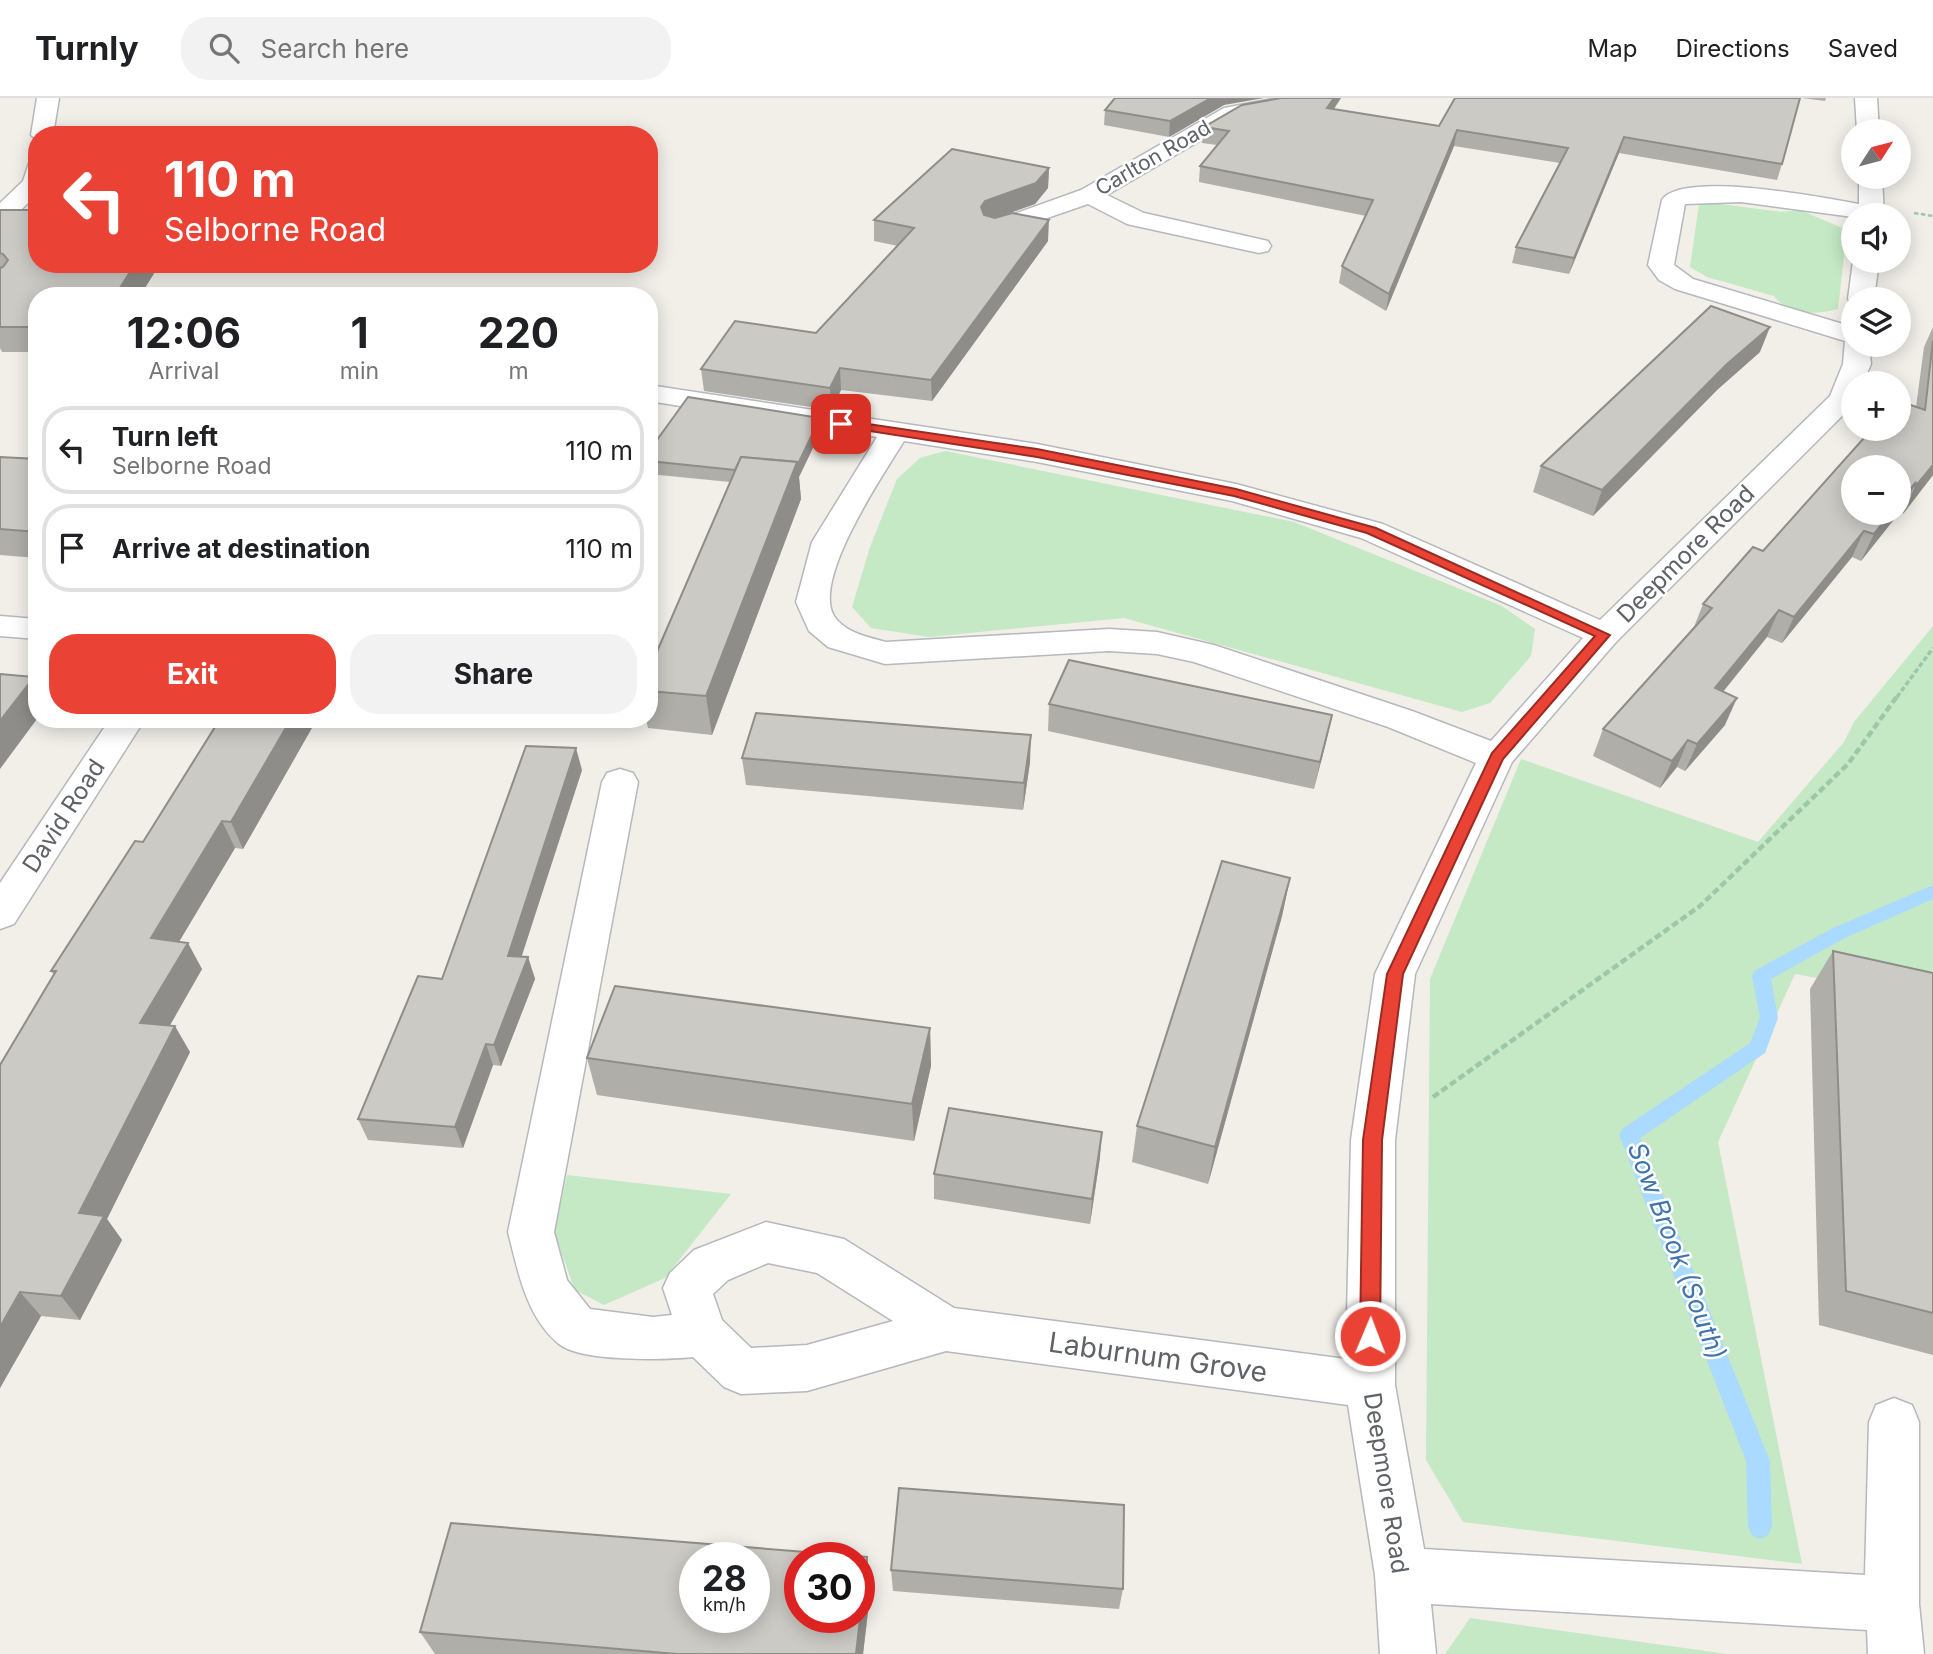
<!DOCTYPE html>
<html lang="en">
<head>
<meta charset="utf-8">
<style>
	:root { --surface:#fff; --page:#f2f2f2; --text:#202124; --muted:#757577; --line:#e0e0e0; --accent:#ea4335 }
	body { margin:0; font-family:Inter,sans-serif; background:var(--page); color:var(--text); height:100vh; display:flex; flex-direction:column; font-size:26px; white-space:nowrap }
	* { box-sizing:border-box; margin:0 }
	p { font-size:23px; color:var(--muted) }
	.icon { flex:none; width:38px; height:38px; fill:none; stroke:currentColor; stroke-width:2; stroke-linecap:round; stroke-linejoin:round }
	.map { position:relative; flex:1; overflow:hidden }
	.sheet { position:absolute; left:28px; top:189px; width:630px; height:441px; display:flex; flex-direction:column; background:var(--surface); border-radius:28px; box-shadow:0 4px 18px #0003 }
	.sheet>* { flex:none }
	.top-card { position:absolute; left:28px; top:28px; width:630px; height:147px; border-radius:28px; box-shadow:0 4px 18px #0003; background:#ea4335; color:#fff; overflow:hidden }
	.needle { width:46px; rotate:54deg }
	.buttons { position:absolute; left:1841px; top:21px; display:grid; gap:14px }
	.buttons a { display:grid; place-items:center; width:70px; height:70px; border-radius:50%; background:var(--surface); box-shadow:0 4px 18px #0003; font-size:35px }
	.speed { position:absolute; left:679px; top:1444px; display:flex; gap:14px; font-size:35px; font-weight:700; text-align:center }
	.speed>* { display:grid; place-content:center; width:91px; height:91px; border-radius:50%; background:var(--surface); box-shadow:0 4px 18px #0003; line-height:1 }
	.speed small { font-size:18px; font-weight:400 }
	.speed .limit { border:10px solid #d22; background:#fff; color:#111 }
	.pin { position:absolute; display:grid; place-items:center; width:60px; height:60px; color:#fff; margin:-30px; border-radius:14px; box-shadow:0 4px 10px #0006 }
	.me { position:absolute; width:77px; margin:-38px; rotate:1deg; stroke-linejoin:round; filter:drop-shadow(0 0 5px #0008) }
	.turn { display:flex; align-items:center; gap:24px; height:147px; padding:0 21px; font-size:32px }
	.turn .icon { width:91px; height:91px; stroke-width:2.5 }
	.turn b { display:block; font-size:49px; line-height:60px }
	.eta { display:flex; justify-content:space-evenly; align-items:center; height:119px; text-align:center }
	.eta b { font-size:42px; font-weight:700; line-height:49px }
	.cta { display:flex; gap:14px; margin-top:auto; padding:14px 21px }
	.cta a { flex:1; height:80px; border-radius:28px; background:var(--accent); color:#fff; font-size:28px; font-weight:700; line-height:80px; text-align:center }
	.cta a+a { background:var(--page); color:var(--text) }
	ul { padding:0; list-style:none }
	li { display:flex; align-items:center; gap:21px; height:88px; margin:0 14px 10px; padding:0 7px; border:4px solid var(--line); border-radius:28px }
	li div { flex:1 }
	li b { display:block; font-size:26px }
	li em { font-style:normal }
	header { display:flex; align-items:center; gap:42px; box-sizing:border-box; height:98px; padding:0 35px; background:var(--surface); border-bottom:2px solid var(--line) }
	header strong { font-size:33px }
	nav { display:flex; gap:38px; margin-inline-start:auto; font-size:24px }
	.search { width:490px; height:63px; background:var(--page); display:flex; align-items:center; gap:18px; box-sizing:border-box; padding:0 24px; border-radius:28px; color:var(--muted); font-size:26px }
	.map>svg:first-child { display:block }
	.green { fill:#c5e8c5 }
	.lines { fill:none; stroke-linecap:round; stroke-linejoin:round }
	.stream { fill:#aadaff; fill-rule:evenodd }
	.minor-casing { stroke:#b5b8bc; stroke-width:3 }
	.path-far2 { stroke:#9cc7a9; stroke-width:2.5; stroke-dasharray:4.5 2.5; stroke-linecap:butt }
	.path-far1 { stroke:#9cc7a9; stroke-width:3.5; stroke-dasharray:5 2.5; stroke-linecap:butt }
	.path { stroke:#9cc7a9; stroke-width:4.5; stroke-dasharray:7 3.5; stroke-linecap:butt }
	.minor { fill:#fff; fill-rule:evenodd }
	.wall { fill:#afaea9 }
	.shaded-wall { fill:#8f8d8a }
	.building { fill:#cccac5; stroke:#8f8d8a; stroke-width:2; fill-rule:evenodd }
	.route { fill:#ea4335; stroke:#982c22; stroke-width:2 }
	.labels { text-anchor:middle; stroke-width:5; stroke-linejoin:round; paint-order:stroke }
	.far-street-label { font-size:21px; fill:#5f6368; stroke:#fff }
	.street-label { font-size:24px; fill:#5f6368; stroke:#fff }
	.water-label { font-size:26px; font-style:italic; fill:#4174aa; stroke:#fff }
	.near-street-label { font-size:28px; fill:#5f6368; stroke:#fff }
</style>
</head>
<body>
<header>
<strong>Turnly</strong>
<div class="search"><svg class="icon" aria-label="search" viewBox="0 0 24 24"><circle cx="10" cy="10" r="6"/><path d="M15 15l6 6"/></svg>Search here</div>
<nav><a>Map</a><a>Directions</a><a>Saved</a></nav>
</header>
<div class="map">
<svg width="1933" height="1556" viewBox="0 0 1933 1556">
	<rect width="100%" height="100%" fill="#f1efe8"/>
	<g class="green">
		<path d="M1713,105L1781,114L1800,112L1847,132L1838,211C1817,217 1788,218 1774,198L1707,179L1690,169L1699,106Z"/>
		<path d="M945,353L1294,424L1502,508L1535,531L1531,558L1490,605L1462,614L1124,520L929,539L871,530L852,509L870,449L897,381L920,360Z"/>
		<path d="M1933,528V901L1795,876L1718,1044L1802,1466L1463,1424L1426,1362L1430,881L1521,661L1758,744L1844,644L1854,624Z"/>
		<path d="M567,1077L731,1096L665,1180L604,1207L575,1192L554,1135Z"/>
		<path d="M1470,1520L1727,1556H1445Z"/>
	</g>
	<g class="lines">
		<path class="stream" d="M1933,787V801L1845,840L1771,881L1778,920L1765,955L1640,1040L1770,1363L1772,1429L1768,1437L1760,1441L1752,1437L1748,1429L1746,1363L1619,1037L1622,1031L1750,945L1760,920L1752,878L1754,873L1833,830Z"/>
		<g class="minor-casing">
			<g id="minor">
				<path d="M37,0H59L53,37H37V42L31,37Z"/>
				<path d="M1278,0H1324L1313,6L1239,20L1107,97L1144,115L1268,143L1271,148L1268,153L1259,155L1127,126L1088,106L995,138L986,136L983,131L986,126L1081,92L1224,10Z"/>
				<path d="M1855,0H1877L1879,33H1857Z"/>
				<path d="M37,63V96L9,124L0,126V105L23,83L29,65Z"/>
				<path d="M1859,79H1882L1884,117L1853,119L1741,104L1685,106L1674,167L1693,181L1853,229V247H1869L1871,266L1863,285H1853V307L1616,544L1512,664L1415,876L1395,1042V1287L1424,1451L1865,1477L1869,1324L1876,1307L1894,1300L1912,1307L1919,1324V1506L1924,1556H1868L1867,1532L1431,1506L1436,1556H1380L1375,1477L1348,1307L946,1253L807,1293L741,1296L724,1289L693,1259C665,1262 581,1264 559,1246C526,1219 518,1173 508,1134L602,684L607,675L620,671L633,675L638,684L554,1134L567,1182L590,1211L653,1219L672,1217L663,1190L670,1175L694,1152L766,1124L844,1141L954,1210L1346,1261L1351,1042L1375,876L1476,665L1388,629L1194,564L1157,556L1109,553L885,566L828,549L809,533L796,504L812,444L877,339L649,303V287L1037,346L1236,386L1383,426L1600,522L1830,298L1843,266L1845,243L1675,191L1659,182L1648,167L1662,102C1682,72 1825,100 1859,106ZM904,343L1037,364L1232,403L1361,440L1583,540L1491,643L1412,613L1214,547L1157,534L1109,531L886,544C868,539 850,536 837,522C806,489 884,376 904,343ZM768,1165L817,1175L893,1223L807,1247L751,1250L722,1222L713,1196L728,1182Z"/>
				<path d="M1853,163H1879L1874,201H1853V207L1848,201Z"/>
				<path d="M0,518L37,521V541L0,538Z"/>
				<path d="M110,621H145L14,826L0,831V785Z"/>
			</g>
		</g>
		<path class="path-far2" d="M1914,115L1933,118"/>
		<path class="path-far1" d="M1897,599L1933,550"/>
		<path class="path" d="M1433,999L1700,808L1848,666L1898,597"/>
		<use href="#minor" class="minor"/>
	</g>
	<g class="wall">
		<path d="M1455,0L1782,66L1777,82L1619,55L1569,176L1512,165L1516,149L1560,65L1454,48L1386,213L1339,185L1342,168L1366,118L1199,84L1200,68L1217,47L1202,45L1204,29L1334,11L1439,28Z"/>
		<path d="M1802,0H1826L1825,3Z"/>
		<path d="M1224,7L1169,39L1104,27L1105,12Z"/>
		<path d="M1049,70L1048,90L1035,106L998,119L1048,143L932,303L841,292L831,312L704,293L701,271L816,235L898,148L874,143V122Z"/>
		<path d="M0,112L37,198V254H2L0,250Z"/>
		<path d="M1933,229V377L1903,416V410L1861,463L1852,459L1782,545L1767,539L1723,594L1725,627L1685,673L1677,669L1660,690L1593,658L1603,631L1694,529L1703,506L1763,453L1916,309L1924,249Z"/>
		<path d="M1760,254L1717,292L1593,418L1533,394L1541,368Z"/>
		<path d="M820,320L821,333L799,379L801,401L712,637L648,630L646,621H649V593L730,384L649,376V353Z"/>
		<path d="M0,359L37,361V460L0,457Z"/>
		<path d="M1049,606L1332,617L1314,691L1048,633Z"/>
		<path d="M220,621H317L243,751L235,750L179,844L202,871L169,928L190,954L107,1121L122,1142L80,1222L41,1218L0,1290V967L54,877L51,873L143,744Z"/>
		<path d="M742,660L1030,664L1023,712L746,687Z"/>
		<path d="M582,672L521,859H528L535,881L501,968L493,967L463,1050L368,1042L358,1021L442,881Z"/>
		<path d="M1290,780L1282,818L1208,1086L1132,1064L1137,1028Z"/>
		<path d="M1833,853L1933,875V1257L1819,1227L1810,891Z"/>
		<path d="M930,930L931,968L914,1043L597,997L587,960Z"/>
		<path d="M1100,1059L1090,1126L934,1101V1076Z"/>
		<path d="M867,1459L871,1488L863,1556H435L420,1534Z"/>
		<path d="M891,1472L1123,1491L1119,1511L893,1493Z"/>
	</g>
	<g class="shaded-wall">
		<path d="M1211,0H1264L1224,7L1169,39L1170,23Z"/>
		<path d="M1334,0H1341L1325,25L1327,10Z"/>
		<path d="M1457,32L1454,48L1386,213L1389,196Z"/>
		<path d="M1624,39L1619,55L1569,176L1574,160Z"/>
		<path d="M1049,70L1048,90L1035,106L985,124L981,109L985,103Z"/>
		<path d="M1049,122L1048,143L932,303L931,282Z"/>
		<path d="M135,166H160L140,198H115Z"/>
		<path d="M1770,229L1760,254L1717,292L1593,418L1602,392L1727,266Z"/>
		<path d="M840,270L841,292L831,312L830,290Z"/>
		<path d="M820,320L821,333L799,379L801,401L712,637L706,598L797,364Z"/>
		<path d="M1933,367V377L1903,416L1915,389Z"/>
		<path d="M1916,384L1903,410L1861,463L1874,436L1891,415H1899V405Z"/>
		<path d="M1864,433L1852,459L1782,545L1794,519Z"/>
		<path d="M1779,512L1767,539L1704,617L1715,590Z"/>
		<path d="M34,579L37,583V621L0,671V623Z"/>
		<path d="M1737,600L1725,627L1685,673L1697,646Z"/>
		<path d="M1332,617L1326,644L1314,691L1320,664Z"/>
		<path d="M291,621H317L243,751L231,724Z"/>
		<path d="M1031,637L1030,664L1023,712L1024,685Z"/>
		<path d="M1688,642L1677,669L1660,690L1672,663Z"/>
		<path d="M576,650L582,672L515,879L508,858Z"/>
		<path d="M222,723L235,750L165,867L151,840Z"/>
		<path d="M1290,780L1282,818L1208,1086L1215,1049Z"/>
		<path d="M188,845L202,871L156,952L140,925Z"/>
		<path d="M528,859L535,881L501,968L494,947Z"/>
		<path d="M175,928L190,954L107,1121L122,1142L80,1222L61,1198L79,1115Z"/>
		<path d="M930,930L931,968L914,1043L912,1006Z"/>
		<path d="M486,946L493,967L463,1050L455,1029Z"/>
		<path d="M1102,1034L1100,1059L1090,1126L1092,1101Z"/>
		<path d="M20,1194L41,1218L0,1290V1229Z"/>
		<path d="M867,1459L871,1488L863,1556H856Z"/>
	</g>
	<g class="building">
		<path d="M1115,0H1211L1170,23L1105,12Z"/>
		<path d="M1281,0H1334L1327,10L1439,28L1455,0H1800L1782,66L1624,39L1574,160L1516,149L1568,50L1457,32L1389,196L1342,168L1373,102L1200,68L1229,33L1204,29L1242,7Z"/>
		<path d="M952,51L1049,70L1036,85L985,103L981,109L984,117L995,120L1012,115L1049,122L931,282L840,270L830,290L701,271L735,223L816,235L914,130L874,122Z"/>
		<path d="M0,112H37V166H135L115,198H37V229H0V170L3,169L8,162L3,156L0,155Z"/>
		<path d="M1711,208L1770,229L1727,266L1602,392L1541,368Z"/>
		<path d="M1933,242V367L1915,389L1916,384L1899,405V369H1853V415H1891L1874,436L1864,433L1794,519L1779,512L1715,590L1737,600L1697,646L1688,642L1672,663L1603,631L1712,510L1703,506L1753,449L1763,453L1872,331H1899V303L1925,312Z"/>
		<path d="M688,299L820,320L798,366L797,364L741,359L735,372L649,363V353Z"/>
		<path d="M0,359L37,361V434L0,431Z"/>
		<path d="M741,359L797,364L706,598L649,593V572Z"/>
		<path d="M1069,562L1332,617L1320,664L1049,606Z"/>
		<path d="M0,576L34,579L0,623Z"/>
		<path d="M756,615L1031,637L1024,685L742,660Z"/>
		<path d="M220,621H291L231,724L222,723L151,840L188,845L140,925L175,928L79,1115L104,1118L61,1198L20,1194L0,1229V967L56,873H51L135,743L143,744Z"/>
		<path d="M526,648L576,650L508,858L528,859L494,947L486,946L455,1029L358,1021L418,878L442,881Z"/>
		<path d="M1222,763L1290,780L1215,1049L1137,1028Z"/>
		<path d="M1833,853L1933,875V1215L1846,1193Z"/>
		<path d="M615,888L930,930L912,1006L587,960Z"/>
		<path d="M949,1010L1102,1034L1092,1101L934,1076Z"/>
		<path d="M899,1390L1124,1407L1123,1491L891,1472Z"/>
		<path d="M451,1425L867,1459L856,1556H677L420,1534ZM695,1460H754V1519H695ZM800,1460H859V1519H800Z"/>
	</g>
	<path class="route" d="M841,322L1037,351L1236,391L1376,430L1610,537L1503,661L1403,876L1382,1042L1380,1238L1377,1244L1370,1247L1363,1244L1360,1238L1363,1042L1387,876L1492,655L1595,538L1367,435L1234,398L1037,359L837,328V323Z"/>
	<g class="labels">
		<g class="far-street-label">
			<text transform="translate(1153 60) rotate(-30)" y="7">Carlton Road</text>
		</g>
		<g class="street-label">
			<text transform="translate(1686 456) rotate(-45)" y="8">Deepmore Road</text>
			<text transform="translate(64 718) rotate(-57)" y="8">David Road</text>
			<text transform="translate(1386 1385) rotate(81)" y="8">Deepmore Road</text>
		</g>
		<g class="water-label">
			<text transform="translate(1677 1153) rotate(69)" y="9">Sow Brook (South)</text>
		</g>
		<g class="near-street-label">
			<text transform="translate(1158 1259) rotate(8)" y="10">Laburnum Grove</text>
		</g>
	</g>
</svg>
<div class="buttons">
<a><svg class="needle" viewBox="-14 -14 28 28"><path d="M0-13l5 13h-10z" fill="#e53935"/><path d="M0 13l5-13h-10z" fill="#757577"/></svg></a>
<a><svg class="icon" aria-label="sound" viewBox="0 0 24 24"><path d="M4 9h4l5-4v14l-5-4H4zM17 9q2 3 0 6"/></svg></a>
<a><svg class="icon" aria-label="layers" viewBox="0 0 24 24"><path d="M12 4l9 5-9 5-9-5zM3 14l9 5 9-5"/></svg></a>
<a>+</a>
<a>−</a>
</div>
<div class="speed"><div>28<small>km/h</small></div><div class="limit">30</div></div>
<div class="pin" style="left:841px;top:326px;background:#d93025"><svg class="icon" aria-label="arrive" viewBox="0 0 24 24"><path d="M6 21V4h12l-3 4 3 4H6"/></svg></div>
<svg class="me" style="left:1370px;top:1238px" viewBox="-20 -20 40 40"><circle r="17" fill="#ea4335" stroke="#fff" stroke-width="3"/><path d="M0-11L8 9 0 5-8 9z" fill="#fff"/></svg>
<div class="top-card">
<div class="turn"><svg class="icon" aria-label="left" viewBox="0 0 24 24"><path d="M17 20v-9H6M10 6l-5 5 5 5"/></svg><div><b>110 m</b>Selborne Road</div></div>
</div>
<section class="sheet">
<div class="eta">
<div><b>12:06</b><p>Arrival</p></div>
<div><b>1</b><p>min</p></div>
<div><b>220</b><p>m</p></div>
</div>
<ul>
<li><svg class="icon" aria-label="left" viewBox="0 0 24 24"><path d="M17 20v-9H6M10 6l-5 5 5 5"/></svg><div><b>Turn left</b><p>Selborne Road</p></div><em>110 m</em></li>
<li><svg class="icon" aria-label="arrive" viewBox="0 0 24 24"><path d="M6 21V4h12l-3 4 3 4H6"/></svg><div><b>Arrive at destination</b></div><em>110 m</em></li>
</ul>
<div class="cta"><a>Exit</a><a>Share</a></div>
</section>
</div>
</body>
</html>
